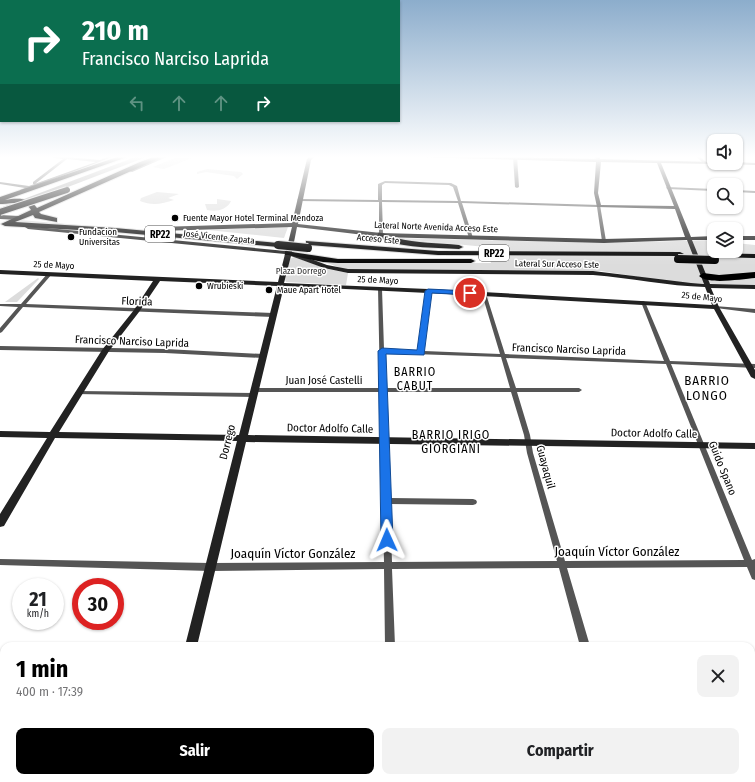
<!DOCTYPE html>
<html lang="es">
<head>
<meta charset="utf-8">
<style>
	:root { --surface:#fff; --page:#f2f2f2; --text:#202124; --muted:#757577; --accent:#000 }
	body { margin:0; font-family:"Fira Sans Condensed",sans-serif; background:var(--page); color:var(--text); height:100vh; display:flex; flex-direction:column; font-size:15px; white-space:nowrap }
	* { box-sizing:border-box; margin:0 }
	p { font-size:13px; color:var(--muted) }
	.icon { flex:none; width:22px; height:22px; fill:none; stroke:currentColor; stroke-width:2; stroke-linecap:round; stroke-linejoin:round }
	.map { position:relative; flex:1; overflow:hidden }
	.side { position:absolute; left:0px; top:642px; width:755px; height:140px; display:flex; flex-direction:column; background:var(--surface); border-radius:12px 12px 0 0; box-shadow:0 1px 3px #0004 }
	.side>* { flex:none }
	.guide { position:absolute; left:0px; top:0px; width:400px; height:122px; box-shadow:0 1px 3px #0004; background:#0b6e4f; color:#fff; overflow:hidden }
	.controls { position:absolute; left:707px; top:134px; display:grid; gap:8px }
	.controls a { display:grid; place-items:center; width:36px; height:36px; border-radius:8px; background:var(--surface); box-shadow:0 1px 3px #0004; font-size:20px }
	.speed { position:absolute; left:12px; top:578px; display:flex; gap:8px; font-size:20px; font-weight:700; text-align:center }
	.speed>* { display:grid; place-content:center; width:52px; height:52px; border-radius:50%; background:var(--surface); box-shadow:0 1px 3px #0004; line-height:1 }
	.speed small { font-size:10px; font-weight:400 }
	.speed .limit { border:6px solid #d22; background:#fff; color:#111 }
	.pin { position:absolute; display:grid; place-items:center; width:34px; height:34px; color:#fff; margin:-17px; border:2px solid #fff; border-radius:50%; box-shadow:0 1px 4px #0007 }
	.me { position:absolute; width:44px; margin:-22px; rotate:359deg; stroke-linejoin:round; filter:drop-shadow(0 0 3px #0008) }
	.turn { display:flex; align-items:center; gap:14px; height:84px; padding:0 16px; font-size:18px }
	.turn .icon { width:52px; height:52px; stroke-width:2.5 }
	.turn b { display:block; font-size:28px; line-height:34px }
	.lanes { display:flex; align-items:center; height:38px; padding:0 16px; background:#0003; justify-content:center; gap:20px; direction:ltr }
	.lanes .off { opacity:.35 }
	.round { display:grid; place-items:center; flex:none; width:42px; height:42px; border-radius:8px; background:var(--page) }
	.summary { display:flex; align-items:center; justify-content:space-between; height:68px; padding:0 16px }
	h1 { font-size:24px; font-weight:700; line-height:30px; color:var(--accent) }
	.primary-button { display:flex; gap:8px; margin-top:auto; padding:8px 16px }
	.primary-button a { flex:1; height:46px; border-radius:8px; background:var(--accent); color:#fff; font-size:16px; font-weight:700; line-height:46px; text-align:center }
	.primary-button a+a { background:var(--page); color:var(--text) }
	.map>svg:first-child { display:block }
	.green { fill:#dcdcdc }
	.water { fill:#a3a3a3 }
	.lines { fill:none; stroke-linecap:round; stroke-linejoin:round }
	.highway-casing { stroke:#dbdbdb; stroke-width:2 }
	.street { fill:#555; fill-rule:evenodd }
	.secondary { fill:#222; fill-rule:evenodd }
	.highway { fill:#000; fill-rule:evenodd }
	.highway-bridge-far1-casing { stroke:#dbdbdb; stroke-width:8; stroke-linecap:butt }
	.highway-bridge-casing { stroke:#dbdbdb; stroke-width:10; stroke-linecap:butt }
	.highway-bridge-far1 { stroke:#000; stroke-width:6 }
	.highway-bridge { stroke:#000; stroke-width:8 }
	.route { fill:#1a73e8; stroke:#114b97 }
	.poi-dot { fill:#000; stroke:#fff; stroke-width:1.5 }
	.labels { text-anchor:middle; stroke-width:3; stroke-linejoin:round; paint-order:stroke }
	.far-poi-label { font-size:9px; fill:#000; stroke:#fff; text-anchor:start }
	.far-street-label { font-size:9px; fill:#000; stroke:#fff }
	.far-park-label { font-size:9px; fill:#333; stroke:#fff }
	.shield { fill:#fff; stroke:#4c4c4c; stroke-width:1 }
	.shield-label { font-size:10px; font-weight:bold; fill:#000 }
	.street-label { font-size:11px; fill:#000; stroke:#fff }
	.neighbourhood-label { font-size:12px; letter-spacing:1px; fill:#000; stroke:#fff }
	.quarter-label { font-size:13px; letter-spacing:1px; fill:#000; stroke:#fff }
	.near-street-label { font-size:13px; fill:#000; stroke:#fff }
</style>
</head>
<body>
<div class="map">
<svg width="755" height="782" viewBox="0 0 755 782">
	<rect width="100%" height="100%" fill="#fff"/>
	<g class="green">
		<path d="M180,156H197L164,169L153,167Z"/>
		<path d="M207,169L241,172L243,174L237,179L234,176L206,172L197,174V172Z"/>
		<path d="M157,192L179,194L168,198L174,200C162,204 152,206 140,201L141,198Z"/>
		<path d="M217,199L231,201C227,210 216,212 207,210L205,204H217Z"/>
		<path d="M20,220L161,232L13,223Z"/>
		<path d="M288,227L284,238L208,230Z"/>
		<path d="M392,238L605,243L714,240V251H736V243L755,245V285L677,283L601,271L343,269L325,262L491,263L486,247Z"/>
		<path d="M294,257L328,269L348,273L346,285L286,282L285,280L290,259Z"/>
		<path d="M38,278L39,279L17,302H5Z"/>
	</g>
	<path class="water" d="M138,156H149L0,213V208Z"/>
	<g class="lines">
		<g class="highway-casing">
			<g id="highway">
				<path d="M120,156H130L5,200C17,198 29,197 37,208L140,162L156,156H165L39,212L41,214L57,218V222L35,218L33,215L15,222L115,228L278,243L282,245L278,247L115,232L5,226L1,224L31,210C24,198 11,205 0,204V197Z"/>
				<path d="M378,233C384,232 390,237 396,238C417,243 438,243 459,245L463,247L459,249C433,247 402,249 378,237Z"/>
				<path d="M306,241L438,251L680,252L684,254L680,256L438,255L309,245H306Z"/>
				<path d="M285,251L338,259H471L475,261L471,263H338L323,262L288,255H285Z"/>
				<path d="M709,253L755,254V258L712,257H709Z"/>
				<path d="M755,272V278C742,279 708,285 699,276L703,273L719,275Z"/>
			</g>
		</g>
		<g class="street">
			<path d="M42,156H58L100,160L110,156H115L22,191L20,190L25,188L0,184V182L29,186L96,162L67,159L35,184H33V182L63,159Z"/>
			<path d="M164,156H169L132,172L129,171Z"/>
			<path d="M513,156H517L519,187L517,188L515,187Z"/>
			<path d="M696,156H699L706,162L703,163Z"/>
			<path d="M385,181L451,183L457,186L461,201L600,205L606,241L604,242L602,241L597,207L462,203L473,238L471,239L469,238L458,203L382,202L383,235L381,236L379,235V202L299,201L297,200L299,199L378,200V184ZM385,183L449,185L453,187L458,201L382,200V185Z"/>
			<path d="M667,187L714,189V191L668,189L666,188Z"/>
			<path d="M736,190L755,191V193L736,192Z"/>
			<path d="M48,273H50L52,274L26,304L273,313L276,315L273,317L23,307L2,332L0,333V328L18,307L0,306V304H21Z"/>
			<path d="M378,288H380L382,289L384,349L418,351L426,291L428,290L430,291L424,351L500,354L482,294L484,293L486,294L505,354L664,361L641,302L643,301L645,302L670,361L755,364V368L671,364L752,560L755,559V580L752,579L747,567L567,568L590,646H580L559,568L392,569L395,646H385L384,569L210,571L0,565V559L210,563L384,562L380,392H255L252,390L255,388H380ZM385,353L501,357L510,388H386ZM506,358L666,364L744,560L565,561L533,453L530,435L517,392H579L582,390L579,388H516ZM386,392H511L524,435L527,453L557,561L392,562L390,504L473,505L476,504L477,502L476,500L473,499L390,498Z"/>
			<path d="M714,306L755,309V313L716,308L714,307Z"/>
			<path d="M0,346L165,349L263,354L266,356L263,358L165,353L0,350Z"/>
			<path d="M78,391L254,393L257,395L254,397L76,394L75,393Z"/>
			<path d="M755,752V762L751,763V753Z"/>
			<rect x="0" y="762" width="4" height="10"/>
			<path d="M388,778H398L397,782H387Z"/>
		</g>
		<g class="secondary">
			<path d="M310,156H315L311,160L298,224L381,233L604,239L685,237L675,209L597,207L594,193L596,162L381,156H462L596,159L595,156H599L600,159L714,162V163H716V164L661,163L691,237L714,236V240H692L710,284L755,285V289L711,288L719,307L755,370V379L751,377L714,309L428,293L284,286L248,435L755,443V449L246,442L197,646H185L237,441L55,438L4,526L0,527V514L47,438L0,437V431L50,432L102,350L134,310L153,281L0,274V270L278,282L285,254L28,229L25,227L26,226L286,251L292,227L158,231L155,229L158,227L292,223L307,159ZM601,162L657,163L674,206L601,205L598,193ZM297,227L381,237L604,243L687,240L704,284L691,283L593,271L348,269L327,265L292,252ZM291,256L324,268L348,273L593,275C630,278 668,286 705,287L712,305L428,289L284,283ZM160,281L277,286L239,435L59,432L109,351L139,312Z"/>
			<path d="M736,162L755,163V165L729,164L727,163H736Z"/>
			<path d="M0,215L19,216L22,218L19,220L0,219Z"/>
			<rect x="736" y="236" width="19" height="4"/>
			<path d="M149,778H163L162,782H148Z"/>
		</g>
		<use href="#highway" class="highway"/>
		<g class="highway-bridge-far1-casing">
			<path id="highway-bridge-far1" d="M0,212L67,190"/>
		</g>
		<g class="highway-bridge-casing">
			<g id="highway-bridge">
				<path d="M278,245L308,248"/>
				<path d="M678,259L715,260"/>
			</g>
		</g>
		<use href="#highway-bridge-far1" class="highway-bridge-far1"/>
		<use href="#highway-bridge" class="highway-bridge"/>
	</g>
	<linearGradient id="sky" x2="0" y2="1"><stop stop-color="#8cadcc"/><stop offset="0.59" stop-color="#fff"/><stop offset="1" stop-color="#fff" stop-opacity="0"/></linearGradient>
	<rect width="755" height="266" fill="url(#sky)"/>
	<path class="route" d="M428,289L470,291L474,293L470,295L432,293L424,355L386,354L393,540L391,544L387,545L383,544L381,540L378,351L382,348L417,350L425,291Z"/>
	<g class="poi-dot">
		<circle cx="175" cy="218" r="4"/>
		<circle cx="71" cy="237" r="4"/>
		<circle cx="199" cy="286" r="4"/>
		<circle cx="269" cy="290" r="4"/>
	</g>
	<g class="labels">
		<g class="far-poi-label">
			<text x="183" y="221">Fuente Mayor Hotel Terminal Mendoza</text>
			<text x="79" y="235">Fundacion<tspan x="79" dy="10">Universitas</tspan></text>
			<text x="207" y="289">Wrubieski</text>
			<text x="277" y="293">Maue Apart Hotel</text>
		</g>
		<g class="far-street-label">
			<text transform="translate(436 227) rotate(2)" y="3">Lateral Norte Avenida Acceso Este</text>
			<text transform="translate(219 237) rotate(6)" y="3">José Vicente Zapata</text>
			<text transform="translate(378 239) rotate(5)" y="3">Acceso Este</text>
			<text transform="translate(557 264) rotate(1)" y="3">Lateral Sur Acceso Este</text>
			<text transform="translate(54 265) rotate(3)" y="3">25 de Mayo</text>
			<text transform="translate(378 280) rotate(3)" y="3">25 de Mayo</text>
			<text transform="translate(702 297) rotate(6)" y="3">25 de Mayo</text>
		</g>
		<g class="far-park-label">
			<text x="301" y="274">Plaza Dorrego</text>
		</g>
		<g class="shield">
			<rect x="145" y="226" width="30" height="16" rx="3"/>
			<rect x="479" y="245" width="30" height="16" rx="3"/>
		</g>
		<g class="shield-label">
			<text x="160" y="238">RP22</text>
			<text x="494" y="257">RP22</text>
		</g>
		<g class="street-label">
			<text transform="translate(137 301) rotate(2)" y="4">Florida</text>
			<text transform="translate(132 341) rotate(2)" y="4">Francisco Narciso Laprida</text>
			<text transform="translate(569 349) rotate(2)" y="4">Francisco Narciso Laprida</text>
			<text x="324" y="384">Juan José Castelli</text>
			<text transform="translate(330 428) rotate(1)" y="4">Doctor Adolfo Calle</text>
			<text transform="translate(654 433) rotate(1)" y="4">Doctor Adolfo Calle</text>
			<text transform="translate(227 442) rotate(-76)" y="4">Dorrego</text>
			<text transform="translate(546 467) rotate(75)" y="4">Guayaquil</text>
			<text transform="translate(723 468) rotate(68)" y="4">Guido Spano</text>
		</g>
		<g class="neighbourhood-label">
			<text x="415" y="376">BARRIO<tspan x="415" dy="14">CABUT</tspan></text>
			<text x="451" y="439">BARRIO IRIGO<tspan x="451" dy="14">GIORGIANI</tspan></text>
		</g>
		<g class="quarter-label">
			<text x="707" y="385">BARRIO<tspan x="707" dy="15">LONGO</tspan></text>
		</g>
		<g class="near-street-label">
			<text x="617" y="556">Joaquín Víctor González</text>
			<text x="293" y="558">Joaquín Víctor González</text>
		</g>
	</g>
</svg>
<div class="controls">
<a><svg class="icon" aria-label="sound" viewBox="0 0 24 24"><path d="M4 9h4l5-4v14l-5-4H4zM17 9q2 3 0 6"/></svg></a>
<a><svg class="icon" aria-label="search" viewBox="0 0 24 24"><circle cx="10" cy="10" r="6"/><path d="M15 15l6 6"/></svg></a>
<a><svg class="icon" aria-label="layers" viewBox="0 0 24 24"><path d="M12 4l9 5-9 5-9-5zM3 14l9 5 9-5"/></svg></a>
</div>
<div class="speed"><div>21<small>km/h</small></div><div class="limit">30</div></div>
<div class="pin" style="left:470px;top:293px;background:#d93025"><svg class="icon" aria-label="arrive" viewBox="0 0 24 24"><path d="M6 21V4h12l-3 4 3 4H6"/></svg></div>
<svg class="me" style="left:387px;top:540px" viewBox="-20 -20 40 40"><path d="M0-17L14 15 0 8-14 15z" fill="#1a73e8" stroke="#fff" stroke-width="4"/></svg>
<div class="guide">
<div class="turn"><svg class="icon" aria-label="right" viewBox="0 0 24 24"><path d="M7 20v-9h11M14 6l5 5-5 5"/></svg><div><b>210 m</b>Francisco Narciso Laprida</div></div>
<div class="lanes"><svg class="icon off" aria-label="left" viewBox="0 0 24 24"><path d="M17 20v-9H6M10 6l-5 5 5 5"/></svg><svg class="icon off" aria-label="ahead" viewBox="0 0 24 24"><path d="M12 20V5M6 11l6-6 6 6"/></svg><svg class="icon off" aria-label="ahead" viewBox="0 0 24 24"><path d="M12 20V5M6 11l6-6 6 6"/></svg><svg class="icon" aria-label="right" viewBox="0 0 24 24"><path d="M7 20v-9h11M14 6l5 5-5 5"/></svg></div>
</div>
<section class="side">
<div class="summary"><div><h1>1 min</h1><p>400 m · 17:39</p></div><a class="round"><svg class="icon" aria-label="close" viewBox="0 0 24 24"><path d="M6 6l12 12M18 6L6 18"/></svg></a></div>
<div class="primary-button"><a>Salir</a><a>Compartir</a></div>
</section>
</div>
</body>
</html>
